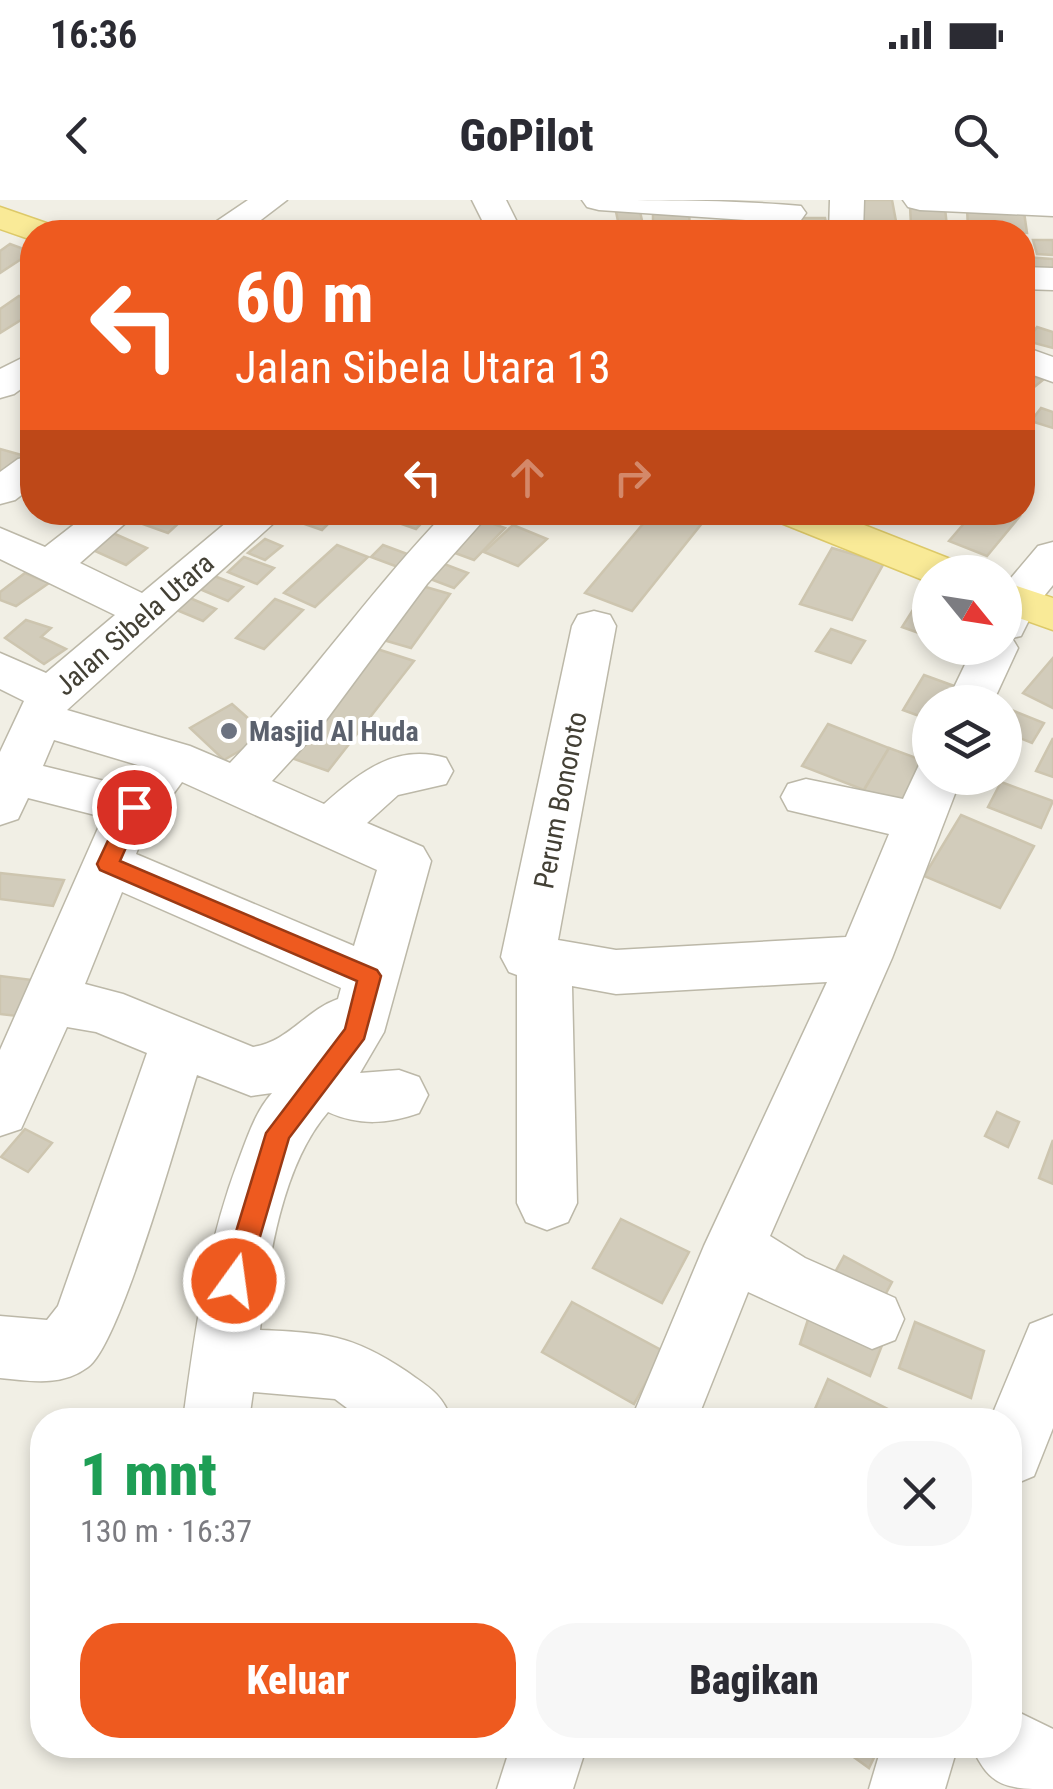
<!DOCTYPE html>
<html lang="id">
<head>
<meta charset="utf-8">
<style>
	:root { --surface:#fff; --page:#f7f7f7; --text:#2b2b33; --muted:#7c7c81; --accent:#ee5a1f }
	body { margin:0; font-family:"Roboto Condensed",sans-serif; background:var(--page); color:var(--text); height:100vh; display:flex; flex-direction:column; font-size:38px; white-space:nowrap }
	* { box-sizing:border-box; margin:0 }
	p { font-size:32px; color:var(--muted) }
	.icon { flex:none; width:55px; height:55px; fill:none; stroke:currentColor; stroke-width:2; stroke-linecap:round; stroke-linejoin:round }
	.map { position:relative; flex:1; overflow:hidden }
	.drawer { position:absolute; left:30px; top:1208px; width:992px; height:350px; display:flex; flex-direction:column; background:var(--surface); border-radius:40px; box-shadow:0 5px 15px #0003 }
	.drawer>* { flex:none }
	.hud { position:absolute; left:20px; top:20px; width:1015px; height:305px; border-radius:40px; box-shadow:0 5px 15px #0003; background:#ee5a1f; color:#fff; overflow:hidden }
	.needle { width:65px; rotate:120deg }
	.buttons { position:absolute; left:912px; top:355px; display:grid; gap:20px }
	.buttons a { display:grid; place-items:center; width:110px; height:110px; border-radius:50%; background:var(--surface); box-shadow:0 5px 15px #0003; font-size:50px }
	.pin { position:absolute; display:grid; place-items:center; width:85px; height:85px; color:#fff; margin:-42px; border:5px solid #fff; border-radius:50%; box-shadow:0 2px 10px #0007 }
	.me { position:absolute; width:110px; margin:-55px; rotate:14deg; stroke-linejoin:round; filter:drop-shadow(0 0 8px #0008) }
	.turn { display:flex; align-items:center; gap:35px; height:210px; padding:0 50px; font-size:45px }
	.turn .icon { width:130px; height:130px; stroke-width:2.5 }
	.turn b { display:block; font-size:70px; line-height:85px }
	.lanes { display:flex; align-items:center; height:95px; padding:0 50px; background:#0003; justify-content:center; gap:50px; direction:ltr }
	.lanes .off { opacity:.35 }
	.round { display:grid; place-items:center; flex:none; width:105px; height:105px; border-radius:40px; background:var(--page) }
	.summary { display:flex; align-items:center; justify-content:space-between; height:170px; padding:0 50px }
	h1 { font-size:60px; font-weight:800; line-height:75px; color:#1e9e55 }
	.cta { display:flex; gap:20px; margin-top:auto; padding:20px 50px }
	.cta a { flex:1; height:115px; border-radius:40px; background:var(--accent); color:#fff; font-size:40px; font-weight:800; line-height:115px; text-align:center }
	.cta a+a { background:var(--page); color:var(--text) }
	.status { display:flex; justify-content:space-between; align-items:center; height:70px; padding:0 50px; background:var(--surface); direction:ltr }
	.status svg { height:28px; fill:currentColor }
	header { display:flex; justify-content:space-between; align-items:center; height:130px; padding:0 50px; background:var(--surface); font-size:45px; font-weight:800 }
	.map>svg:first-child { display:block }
	.building { fill:#d2ccbb; stroke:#cdc5af; stroke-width:2.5 }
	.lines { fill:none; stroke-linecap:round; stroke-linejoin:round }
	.minor-casing { stroke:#bcb8a8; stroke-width:3 }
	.major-casing { stroke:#ddc968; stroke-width:3 }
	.minor { fill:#fff; fill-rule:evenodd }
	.major { fill:#f9ea97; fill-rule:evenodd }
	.route { fill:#ee5a1f; stroke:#9b3a14; stroke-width:2.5 }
	.worship-dot { fill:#6b7280; stroke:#fff; stroke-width:4 }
	.labels { text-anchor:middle; stroke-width:8; stroke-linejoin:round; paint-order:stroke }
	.street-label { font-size:28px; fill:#434035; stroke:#fff }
	.worship-label { font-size:28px; font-weight:bold; fill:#5b616d; stroke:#fff; text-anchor:start }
</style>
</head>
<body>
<div class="status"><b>16:36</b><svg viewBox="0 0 49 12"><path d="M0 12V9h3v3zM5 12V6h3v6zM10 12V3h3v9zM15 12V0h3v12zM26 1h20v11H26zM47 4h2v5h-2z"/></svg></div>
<header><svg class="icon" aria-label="back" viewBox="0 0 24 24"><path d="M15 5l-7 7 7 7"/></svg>GoPilot<svg class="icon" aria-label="search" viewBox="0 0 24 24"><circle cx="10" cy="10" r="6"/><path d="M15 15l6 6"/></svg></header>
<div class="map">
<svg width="1053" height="1589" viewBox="0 0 1053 1589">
	<rect width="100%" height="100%" fill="#f1efe5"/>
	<g class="building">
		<path d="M857,0H892L898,32H863Z"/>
		<path d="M910,6L945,8L947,27L911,25Z"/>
		<path d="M615,7H639L643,25L619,26Z"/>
		<path d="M967,8L1024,12L1027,33L968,29Z"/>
		<path d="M653,9L689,10L690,32H653Z"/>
		<path d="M750,16L774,19L770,32H744Z"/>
		<path d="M795,18H825L828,32H797Z"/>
		<path d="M1033,40H1053V55L1037,54Z"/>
		<path d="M10,44L32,52L0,73V51Z"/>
		<path d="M1025,57L1053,59V74L1029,73Z"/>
		<path d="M19,96L32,101V113L0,133V109Z"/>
		<path d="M1037,127L1053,132V148L1027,141Z"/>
		<path d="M1022,172L1043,180L1023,196H1022Z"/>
		<path d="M1041,208L1053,212V228L1031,221Z"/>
		<path d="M0,249L25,256L6,276L0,272Z"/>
		<path d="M132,312H157L181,321L168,333L126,318Z"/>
		<path d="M292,312H330L337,315L322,330L287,318Z"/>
		<path d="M397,312H432L416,329L390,320Z"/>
		<path d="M653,312H711L632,411L585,393Z"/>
		<path d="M974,312H1011L1020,316L987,356L949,341Z"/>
		<path d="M474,317L505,328L474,360L444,349Z"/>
		<path d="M513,325L547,339L518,366L484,352Z"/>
		<path d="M106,330L147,348L126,365L86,347Z"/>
		<path d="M265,339L282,346L265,360L248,353Z"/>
		<path d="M337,345L368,357L315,407L284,393Z"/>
		<path d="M383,345L418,358L406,370L371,357Z"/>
		<path d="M832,348L884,363L852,420L800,404Z"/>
		<path d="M244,357L274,368L257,384L228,372Z"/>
		<path d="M431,359L468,373L454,388L417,374Z"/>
		<path d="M25,373L49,383L16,406L0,400V392Z"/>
		<path d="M209,374L243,387L228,401L195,387Z"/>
		<path d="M412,383L450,394L411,448L373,437Z"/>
		<path d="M923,394L930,396V437L902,427Z"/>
		<path d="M185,396L216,409L203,421L172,408Z"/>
		<path d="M275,399L303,410L264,449L236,438Z"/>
		<path d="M26,420L51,428L41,437L66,449L44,464L5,438Z"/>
		<path d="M831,429L865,441L851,463L816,451Z"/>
		<path d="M371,447L414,461L328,571L283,555Z"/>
		<path d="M1053,458V508L1023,493Z"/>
		<path d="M924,475L957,487L948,502H930V520L903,510Z"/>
		<path d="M232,504L267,535L224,560L190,528Z"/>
		<path d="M1009,509L1044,523L1032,543L1005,532Z"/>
		<path d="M828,524L889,548L864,590L802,566Z"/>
		<path d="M1053,538V577L1036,571Z"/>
		<path d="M889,548L930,563V572L909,608L864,590Z"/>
		<path d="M1001,582L1053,601L1041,628L988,607Z"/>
		<path d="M961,615L1034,646L1000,708L924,676Z"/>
		<path d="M0,673L64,680L53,706L0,699Z"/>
		<path d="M0,776L32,780L17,816L0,814Z"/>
		<path d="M997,912L1019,922L1008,947L985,936Z"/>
		<path d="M25,929L52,943L28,972L1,957Z"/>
		<path d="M1053,940V984L1039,978Z"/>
		<path d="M621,1019L689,1052L662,1103L593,1068Z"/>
		<path d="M844,1056L892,1082L876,1112L828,1085Z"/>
		<path d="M815,1098L888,1130L870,1176L800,1144Z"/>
		<path d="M572,1102L663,1151L634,1204L542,1152Z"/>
		<path d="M915,1122L984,1151L971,1198L899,1168Z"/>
		<path d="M828,1179L894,1212L890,1220L811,1218Z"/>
		<path d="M837,1545H880L869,1568Z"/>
	</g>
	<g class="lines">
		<g class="minor-casing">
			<g id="minor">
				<path d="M248,0H287L245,32H206L211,25Z"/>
				<path d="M472,0H506L522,32H488Z"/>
				<path d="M582,0C647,0 739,0 801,6L806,13L801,20L789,23L599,10L587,7Z"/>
				<path d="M830,0H864L863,32H829Z"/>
				<path d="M903,0H1053V16L920,10L908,7Z"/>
				<path d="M1022,67L1053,68V90L1022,89Z"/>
				<path d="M1022,146L1053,157V182L1022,171Z"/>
				<path d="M32,153V181L14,194L0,198V169Z"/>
				<path d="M32,256V287L15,300L0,304V272L18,259Z"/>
				<path d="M90,312H138L80,363L142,393L239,312H286L67,510L190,546L230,563C307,483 369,392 446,312H491L427,384L318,531L272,581L324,604C359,573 395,543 446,558L453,571L446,584L398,595L367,623L423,647L431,661L384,832L360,873L399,870L419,877L428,895L419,913C388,924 359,926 328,912C282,965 268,1060 260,1130C324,1133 351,1134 406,1171C430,1188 441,1193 452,1220H363L335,1199L253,1192L249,1220H183C195,1133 206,1046 238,962C247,938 255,912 272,893L251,896L197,875C181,924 121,1144 88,1167C61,1187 31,1181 0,1178V1116L47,1120L58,1106L147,853L96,832L67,827L21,929L0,936V850L103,617L28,598L18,619L0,625V552L24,501L0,489V453L46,473L115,415L0,359V328L45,347ZM54,540L141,566L125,586L43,566ZM182,582L377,670L354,746L136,654L144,634ZM122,692L341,788L338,799C306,810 288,842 253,847L123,794L85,784Z"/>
				<path d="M1053,342V385L1036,406L1021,436L1012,438L1018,448L993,502H947L973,448H1005V385L1038,346Z"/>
				<path d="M594,411L610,415L616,426L558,740L616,750L846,737L889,634L788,610L781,597L788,584L806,579L903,599L919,565L930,562V578H961L892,758L770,1036L805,1058L895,1098L904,1119L895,1140L872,1149L748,1092L697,1220H631L704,1046L827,782L616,794L572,786L577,1003L568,1022L547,1030L526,1022L517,1003V775L509,772L501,757L572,426L578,415Z"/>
				<path d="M1053,1115V1228L1034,1276L1010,1286V1220H990L1030,1124Z"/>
				<path d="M1010,1508L1053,1529V1589C1008,1589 990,1589 971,1545H1010Z"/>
				<path d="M511,1545H587L573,1589H497Z"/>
				<path d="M882,1545H958L945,1589H869Z"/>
			</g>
		</g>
		<g class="major-casing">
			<g id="major">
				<path d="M0,7L52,25L57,32H32V40L0,29Z"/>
				<path d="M770,312H831L958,362L965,372H930L928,382L776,321Z"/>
				<path d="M1005,382L1053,398V430L1005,413Z"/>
			</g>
		</g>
		<use href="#minor" class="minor"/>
		<use href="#major" class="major"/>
	</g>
	<path class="route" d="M134,600L144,607L120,661L377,770L381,776L364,839L289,938L247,1081L243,1090L234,1093L225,1090L221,1081L266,933L345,829L357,781L100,670L97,664L126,602Z"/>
	<circle class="worship-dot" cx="229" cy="531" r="10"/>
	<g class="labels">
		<g class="street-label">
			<text transform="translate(134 424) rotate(-41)" y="10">Jalan Sibela Utara</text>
			<text transform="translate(560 600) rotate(-79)" y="10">Perum Bonoroto</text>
		</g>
		<g class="worship-label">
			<text x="249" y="541">Masjid Al Huda</text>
		</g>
	</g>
</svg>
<div class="buttons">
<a><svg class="needle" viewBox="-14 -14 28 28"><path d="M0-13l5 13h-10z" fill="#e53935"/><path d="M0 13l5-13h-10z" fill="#7c7c81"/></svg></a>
<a><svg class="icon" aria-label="layers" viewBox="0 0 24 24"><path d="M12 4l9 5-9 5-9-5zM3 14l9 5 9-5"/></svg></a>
</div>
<div class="pin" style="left:134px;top:607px;background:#d93025"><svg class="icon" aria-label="arrive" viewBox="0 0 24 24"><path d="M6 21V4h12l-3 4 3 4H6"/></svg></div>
<svg class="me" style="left:234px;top:1081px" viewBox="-20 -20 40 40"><circle r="17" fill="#ee5a1f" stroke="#fff" stroke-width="3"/><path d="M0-11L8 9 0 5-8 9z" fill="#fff"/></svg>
<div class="hud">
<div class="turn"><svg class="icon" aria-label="left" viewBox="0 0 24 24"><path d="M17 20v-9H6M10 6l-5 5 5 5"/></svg><div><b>60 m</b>Jalan Sibela Utara 13</div></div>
<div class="lanes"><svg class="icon" aria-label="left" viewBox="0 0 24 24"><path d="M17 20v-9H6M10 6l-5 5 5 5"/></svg><svg class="icon off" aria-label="ahead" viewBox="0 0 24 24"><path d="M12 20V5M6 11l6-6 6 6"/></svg><svg class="icon off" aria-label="right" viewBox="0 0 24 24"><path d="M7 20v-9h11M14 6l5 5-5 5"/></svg></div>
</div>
<section class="drawer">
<div class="summary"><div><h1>1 mnt</h1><p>130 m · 16:37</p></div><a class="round"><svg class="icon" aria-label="close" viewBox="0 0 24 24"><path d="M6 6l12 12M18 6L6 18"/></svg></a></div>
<div class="cta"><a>Keluar</a><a>Bagikan</a></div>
</section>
</div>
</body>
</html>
